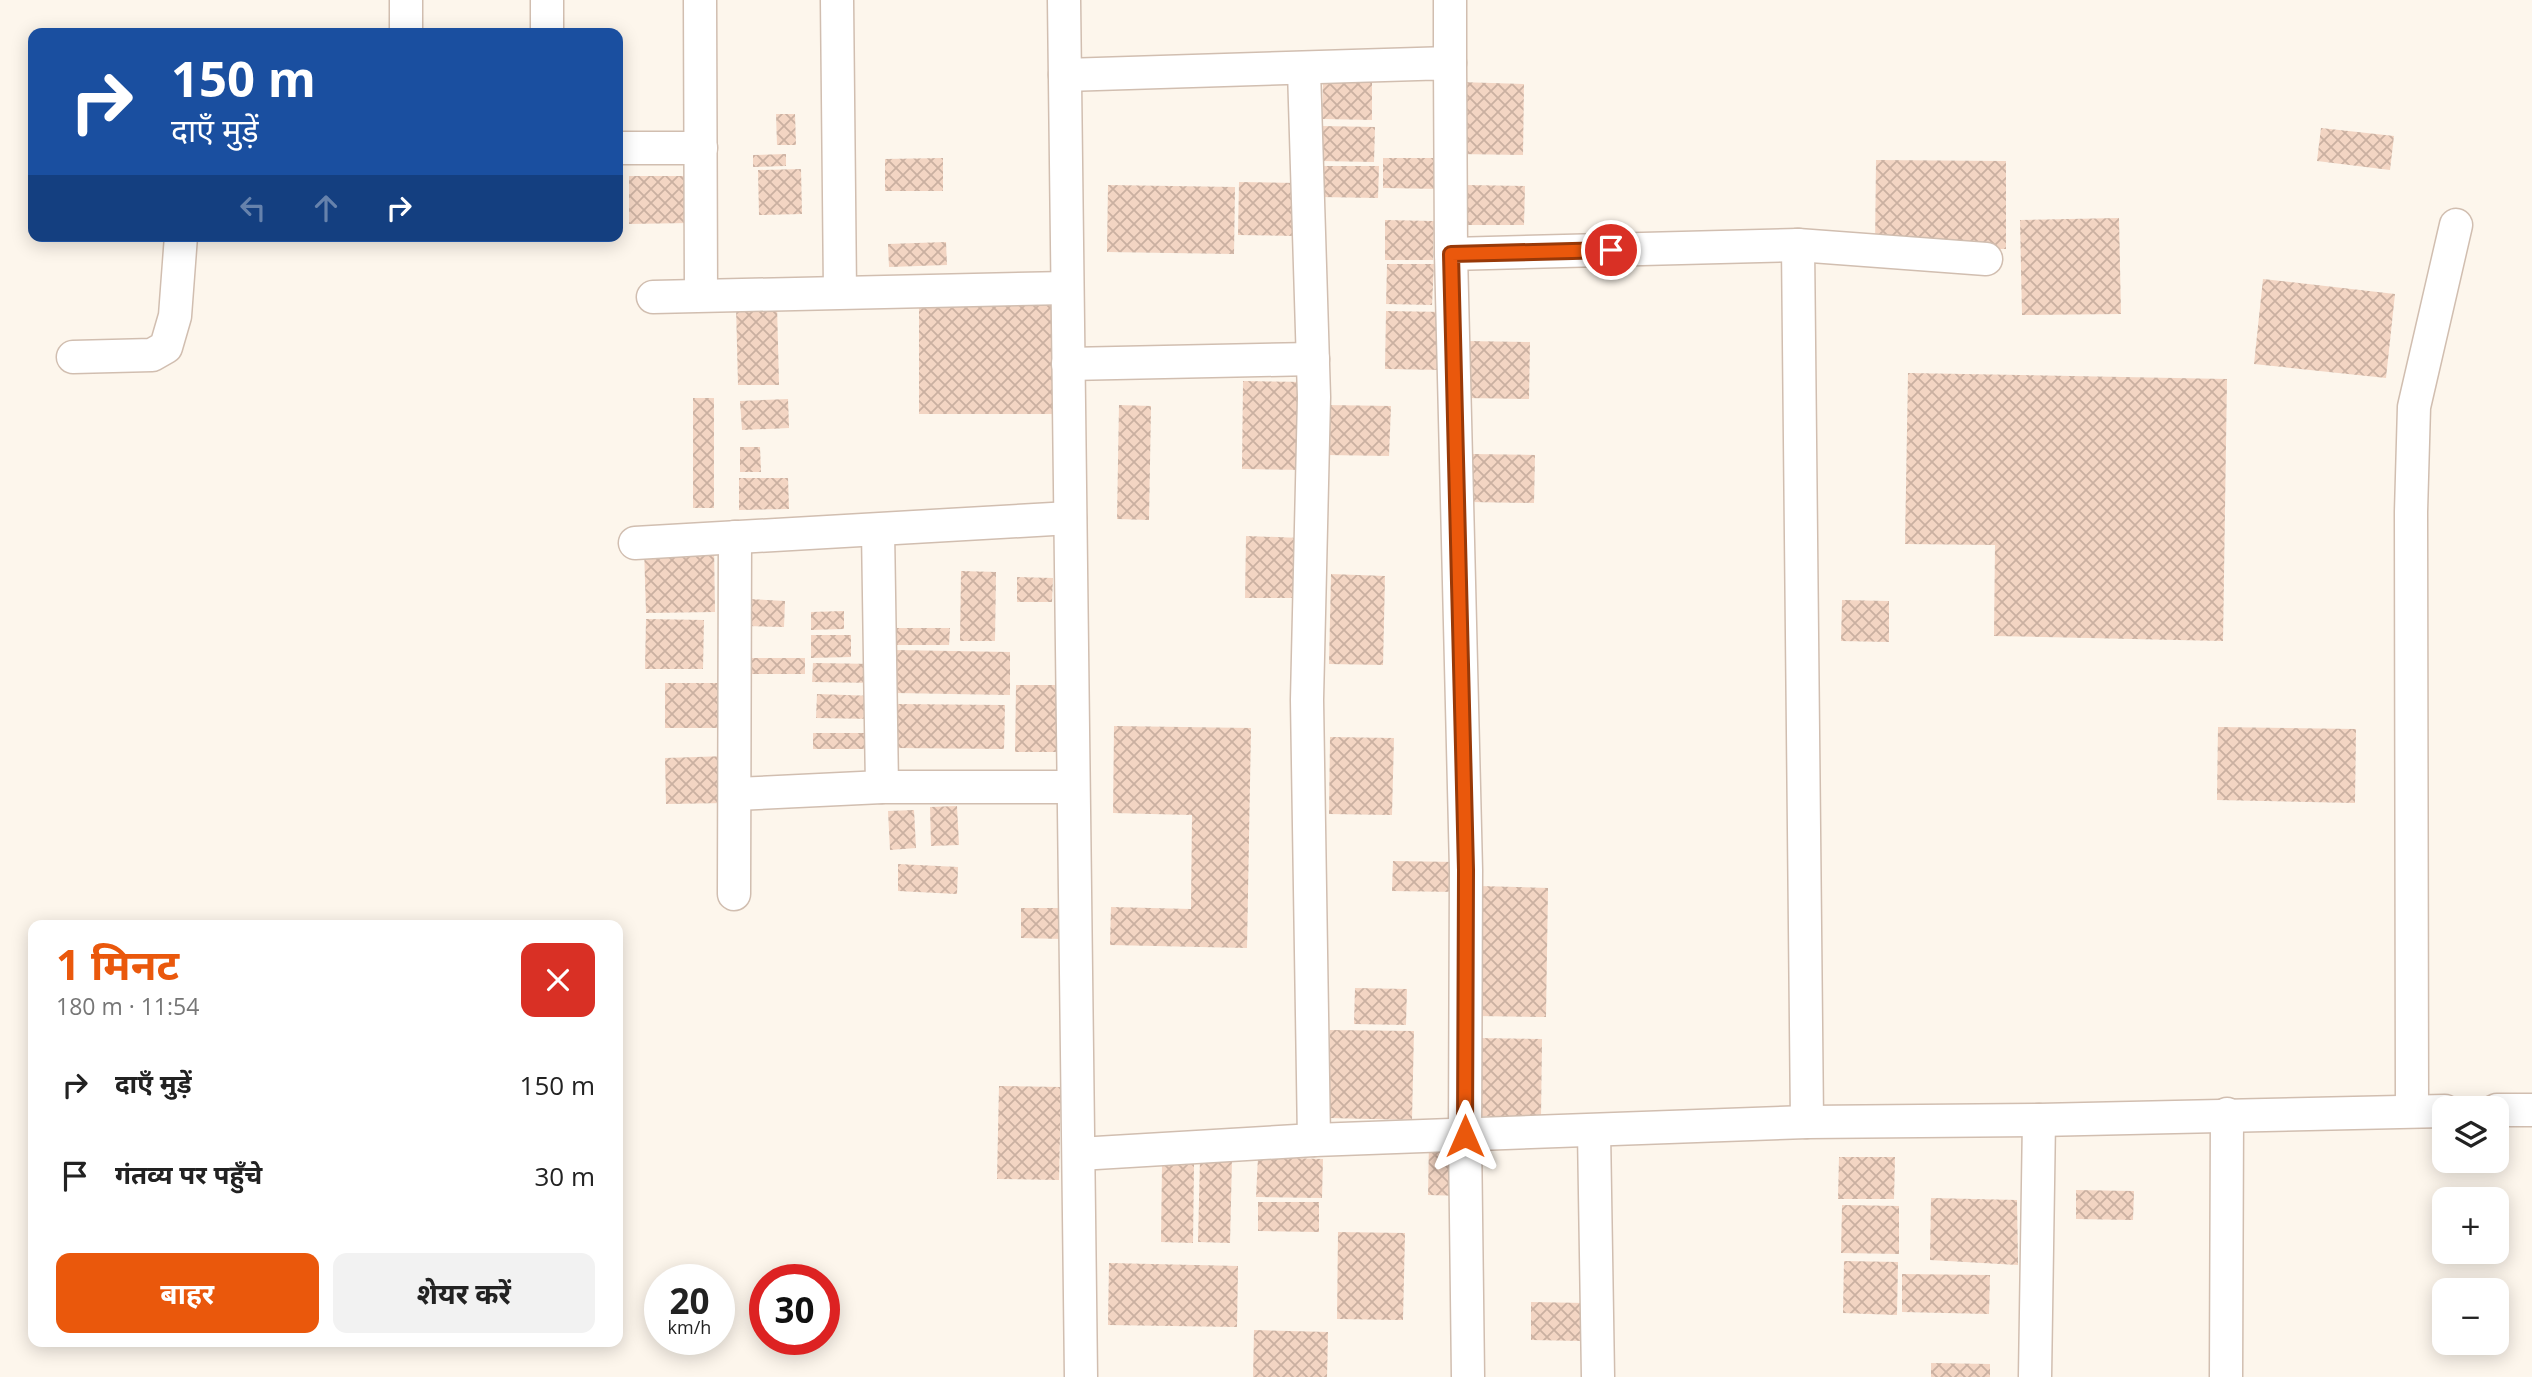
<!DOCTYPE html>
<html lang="hi">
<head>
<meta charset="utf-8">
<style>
	:root { --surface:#fff; --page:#f2f2f2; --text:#222; --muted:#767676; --accent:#ea580c }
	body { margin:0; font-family:"Open Sans","Noto Sans Devanagari",sans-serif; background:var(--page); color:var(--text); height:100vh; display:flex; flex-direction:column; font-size:26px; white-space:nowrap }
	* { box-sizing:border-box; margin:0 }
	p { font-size:23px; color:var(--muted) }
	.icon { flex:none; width:38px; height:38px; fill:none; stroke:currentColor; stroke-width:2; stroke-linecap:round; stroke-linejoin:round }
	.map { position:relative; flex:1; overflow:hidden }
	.sheet { position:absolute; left:28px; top:920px; width:595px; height:427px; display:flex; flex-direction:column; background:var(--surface); border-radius:14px; box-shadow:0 4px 18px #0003 }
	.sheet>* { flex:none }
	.hud { position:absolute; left:28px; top:28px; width:595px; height:214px; border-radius:14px; box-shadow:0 4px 18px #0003; background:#1a4fa0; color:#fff; overflow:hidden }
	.tools { position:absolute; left:2432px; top:1096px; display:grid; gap:14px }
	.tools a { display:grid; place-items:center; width:77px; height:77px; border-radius:14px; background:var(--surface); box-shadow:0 4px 18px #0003; font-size:35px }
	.speed { position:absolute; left:644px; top:1264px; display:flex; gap:14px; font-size:35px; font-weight:700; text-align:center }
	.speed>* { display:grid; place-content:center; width:91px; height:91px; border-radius:50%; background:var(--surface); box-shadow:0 4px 18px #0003; line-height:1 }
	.speed small { font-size:18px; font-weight:400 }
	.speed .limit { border:10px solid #d22; background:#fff; color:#111 }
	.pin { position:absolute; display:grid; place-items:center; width:60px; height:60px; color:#fff; margin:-30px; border:4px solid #fff; border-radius:50%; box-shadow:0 2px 7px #0007 }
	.me { position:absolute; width:77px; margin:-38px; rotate:0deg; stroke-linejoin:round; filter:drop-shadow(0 0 5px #0008) }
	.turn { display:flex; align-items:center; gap:24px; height:147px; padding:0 28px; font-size:32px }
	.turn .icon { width:91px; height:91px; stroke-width:2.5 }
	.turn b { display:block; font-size:49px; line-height:60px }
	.lanes { display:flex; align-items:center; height:66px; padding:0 28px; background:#0003; justify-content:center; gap:35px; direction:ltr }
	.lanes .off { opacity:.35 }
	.round { display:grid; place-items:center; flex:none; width:74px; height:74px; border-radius:14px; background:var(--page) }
	.head { display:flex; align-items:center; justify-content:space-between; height:119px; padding:0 28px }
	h1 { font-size:42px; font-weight:700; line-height:52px; color:var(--accent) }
	.cta { display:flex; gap:14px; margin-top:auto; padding:14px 28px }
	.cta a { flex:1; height:80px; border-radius:14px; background:var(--accent); color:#fff; font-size:28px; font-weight:700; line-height:80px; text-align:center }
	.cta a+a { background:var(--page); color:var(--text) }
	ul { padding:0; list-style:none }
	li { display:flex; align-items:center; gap:21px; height:91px; padding:0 28px }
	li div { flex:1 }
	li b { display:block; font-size:26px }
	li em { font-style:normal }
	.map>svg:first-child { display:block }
	.building { fill:url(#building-cross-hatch) }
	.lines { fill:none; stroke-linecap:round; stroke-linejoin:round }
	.street-casing { stroke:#d1beb0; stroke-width:35 }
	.street { stroke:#fff; stroke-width:32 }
	.route-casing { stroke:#983908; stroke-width:18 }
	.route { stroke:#ea580c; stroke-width:12 }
</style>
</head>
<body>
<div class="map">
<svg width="2532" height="1377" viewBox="0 0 2532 1377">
	<defs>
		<pattern id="building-cross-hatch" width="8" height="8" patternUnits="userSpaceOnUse" patternTransform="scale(1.75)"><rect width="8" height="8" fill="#f3d5c3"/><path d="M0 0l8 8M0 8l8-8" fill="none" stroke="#cab0a1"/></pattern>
	</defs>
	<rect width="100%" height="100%" fill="#fdf6ec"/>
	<g class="building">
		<path d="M1323,80H1372V120L1322,119Z"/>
		<path d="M1459,82L1524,84L1523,155L1458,154Z"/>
		<path d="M776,114H795L796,145H777Z"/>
		<path d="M1322,126L1375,127L1374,162L1322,161Z"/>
		<path d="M2321,128L2394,136L2390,170L2317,161Z"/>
		<path d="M786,154V166L753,167V155Z"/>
		<path d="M943,158V191H885V159Z"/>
		<path d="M1383,158H1440L1439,189L1383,188Z"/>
		<path d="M1876,160L2006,161V249H1875Z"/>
		<path d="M1321,166H1379L1378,198L1321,197Z"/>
		<path d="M801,169L802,214L759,215L758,170Z"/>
		<path d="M629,176H691L692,223L629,224Z"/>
		<path d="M1239,182L1296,183L1295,236L1238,235Z"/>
		<path d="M1108,185L1235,187L1234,254L1107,252Z"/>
		<path d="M1467,185L1525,186L1524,225H1466Z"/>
		<path d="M2119,218L2121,314L2022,315L2020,220Z"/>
		<path d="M1385,220L1434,221L1433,260H1385Z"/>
		<path d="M946,242L947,265L889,267L888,244Z"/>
		<path d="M1387,264H1434L1432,305L1386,304Z"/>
		<path d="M2263,279L2395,294L2386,378L2254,364Z"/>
		<path d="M919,303H1058L1057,414H919Z"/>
		<path d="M777,305L779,385H738L736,306Z"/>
		<path d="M1386,311L1444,312L1443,370L1385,369Z"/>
		<path d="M1466,341L1530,342L1529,399L1465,398Z"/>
		<path d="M1908,373L2227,379L2223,641L1994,636L1995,545L1905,544Z"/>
		<path d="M1243,381L1306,382L1305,470L1242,469Z"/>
		<rect x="693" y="398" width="21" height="110"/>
		<path d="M788,399L789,428L742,430L740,401Z"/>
		<path d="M1119,405L1151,406L1149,520L1117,519Z"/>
		<path d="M1327,405L1391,406L1389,456L1326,455Z"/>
		<path d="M740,447H760L761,472H740Z"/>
		<path d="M1471,454L1535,455L1534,503L1470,502Z"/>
		<path d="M739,478H788L789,509L739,510Z"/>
		<path d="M1246,536L1301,538L1299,598H1245Z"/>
		<path d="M714,546L715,612L646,613L644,549Z"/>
		<path d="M961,571L996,572L995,641H960Z"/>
		<path d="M1331,574L1385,576L1383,665L1329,664Z"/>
		<path d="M1017,577L1053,578L1052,602H1017Z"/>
		<path d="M748,599L785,601L784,627L747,626Z"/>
		<path d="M1842,600L1889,601V642L1841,641Z"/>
		<path d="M844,611V629L811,630V612Z"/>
		<path d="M646,619L704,620L703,669H645Z"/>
		<path d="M892,628H950L949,645H893Z"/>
		<path d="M811,635H851V657L811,658Z"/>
		<path d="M895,650L1010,652V695L895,693Z"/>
		<path d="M749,658H805V674H748Z"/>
		<path d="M813,663L877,664L876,683L812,682Z"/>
		<rect x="665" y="683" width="59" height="45"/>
		<path d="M1016,685H1058L1057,752H1015Z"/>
		<path d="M817,694L875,696L874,719L816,718Z"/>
		<path d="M894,704L1005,705L1004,749L893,748Z"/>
		<path d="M1114,726L1251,728L1247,948L1110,945L1111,907L1191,909L1192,815L1113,813Z"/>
		<path d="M2218,727L2356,729L2355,803L2217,800Z"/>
		<rect x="813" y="733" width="63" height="16"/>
		<path d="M1330,737L1394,738L1392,815L1329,814Z"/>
		<path d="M728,756L729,803L666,804L665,758Z"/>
		<path d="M957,806L959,845L931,846L930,807Z"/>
		<path d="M914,810L916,848L890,850L888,811Z"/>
		<path d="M1393,861L1458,862L1457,892L1392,891Z"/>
		<path d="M898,864L958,867L957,894L898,891Z"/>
		<path d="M1479,886L1548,888L1546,1017L1477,1016Z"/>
		<path d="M1021,908H1064L1063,939L1021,938Z"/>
		<path d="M1355,988L1407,989L1406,1025L1354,1024Z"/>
		<path d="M1330,1030L1414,1031L1412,1120L1328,1118Z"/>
		<path d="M1476,1038L1542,1039L1541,1117L1475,1116Z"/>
		<path d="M999,1086L1061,1087L1059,1180L997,1179Z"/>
		<path d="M1429,1141L1463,1142L1462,1196L1428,1195Z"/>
		<path d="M1258,1157L1323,1159L1322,1198L1256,1197Z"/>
		<path d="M1839,1157H1895L1894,1199H1838Z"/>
		<path d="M1200,1160H1232L1230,1243L1198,1242Z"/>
		<path d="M1162,1164H1194L1193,1243L1161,1242Z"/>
		<path d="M2076,1190L2134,1191L2133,1220L2076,1219Z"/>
		<path d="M1931,1198L2017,1200L2018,1265L1930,1260Z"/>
		<path d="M1258,1202H1319V1232L1258,1231Z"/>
		<path d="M1842,1205L1899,1206V1254L1841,1253Z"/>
		<path d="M1338,1232L1405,1233L1403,1320L1337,1319Z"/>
		<path d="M1844,1261L1898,1262L1897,1315L1843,1313Z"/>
		<path d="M1109,1263L1238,1266L1237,1327L1108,1325Z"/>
		<path d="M1902,1274L1990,1275L1989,1314L1902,1312Z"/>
		<path d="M1531,1302L1586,1303L1585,1341L1531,1340Z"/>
		<path d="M1254,1330L1328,1332L1327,1377H1253Z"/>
		<path d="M1931,1363L1990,1364V1377H1931Z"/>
	</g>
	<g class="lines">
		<g class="street-casing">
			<g id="street">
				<path d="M406,0V33"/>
				<path d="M547,0V33"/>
				<path d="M700,0L701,295"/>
				<path d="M837,0L840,292"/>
				<path d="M1064,0L1081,1377"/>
				<path d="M1450,0V63"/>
				<path d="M1304,70L1314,397L1307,700L1314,1140"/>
				<path d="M1065,75L1450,63L1451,254L1466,870L1465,1136L1468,1377"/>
				<path d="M618,148H701"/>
				<path d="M1798,245L1807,1122"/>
				<path d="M1451,254L1798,245L1986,259"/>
				<path d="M653,297L1067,288"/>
				<path d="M73,357L152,355L166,347L175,316L181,236"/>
				<path d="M1068,364L1313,359"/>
				<path d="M878,530L882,787"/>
				<path d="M635,543L1070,518"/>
				<path d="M736,794L882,787H1073"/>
				<path d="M734,894L735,537"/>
				<path d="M2497,1110H2532"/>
				<path d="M2412,1111L2411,512L2414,407L2456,225"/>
				<path d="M1594,1131L1598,1377"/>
				<path d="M1079,1154L1314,1140L1807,1122L2039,1120L2445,1111"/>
				<path d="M2035,1377L2039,1120"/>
				<path d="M2226,1377L2227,1114"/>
			</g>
		</g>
		<use href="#street" class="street"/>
	</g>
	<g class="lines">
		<g class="route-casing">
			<path id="route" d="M1465,1136L1466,870L1451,254L1611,250"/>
		</g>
		<use href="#route" class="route"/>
	</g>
</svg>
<div class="tools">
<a><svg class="icon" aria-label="layers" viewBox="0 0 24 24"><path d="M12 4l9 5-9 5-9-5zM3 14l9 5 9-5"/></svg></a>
<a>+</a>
<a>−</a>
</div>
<div class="speed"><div>20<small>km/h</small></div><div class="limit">30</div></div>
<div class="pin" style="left:1611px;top:250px;background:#d93025"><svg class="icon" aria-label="arrive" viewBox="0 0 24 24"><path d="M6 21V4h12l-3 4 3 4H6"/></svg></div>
<svg class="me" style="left:1465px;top:1136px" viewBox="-20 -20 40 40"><path d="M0-17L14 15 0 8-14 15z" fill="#ea580c" stroke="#fff" stroke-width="4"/></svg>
<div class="hud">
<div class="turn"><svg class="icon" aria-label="right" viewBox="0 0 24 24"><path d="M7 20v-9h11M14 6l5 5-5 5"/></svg><div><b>150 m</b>दाएँ मुड़ें</div></div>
<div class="lanes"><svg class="icon off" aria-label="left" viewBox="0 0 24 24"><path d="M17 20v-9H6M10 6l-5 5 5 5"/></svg><svg class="icon off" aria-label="ahead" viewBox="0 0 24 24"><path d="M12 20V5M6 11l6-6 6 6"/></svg><svg class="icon" aria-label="right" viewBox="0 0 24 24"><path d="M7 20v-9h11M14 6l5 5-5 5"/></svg></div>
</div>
<section class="sheet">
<div class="head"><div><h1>1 मिनट</h1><p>180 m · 11:54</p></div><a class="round" style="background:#d93025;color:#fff"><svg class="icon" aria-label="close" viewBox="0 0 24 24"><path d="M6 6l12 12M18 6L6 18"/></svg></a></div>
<ul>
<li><svg class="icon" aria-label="right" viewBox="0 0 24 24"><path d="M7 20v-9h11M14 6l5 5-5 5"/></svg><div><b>दाएँ मुड़ें</b></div><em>150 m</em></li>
<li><svg class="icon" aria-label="arrive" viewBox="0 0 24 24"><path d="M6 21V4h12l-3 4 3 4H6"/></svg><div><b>गंतव्य पर पहुँचे</b></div><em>30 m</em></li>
</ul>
<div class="cta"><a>बाहर</a><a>शेयर करें</a></div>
</section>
</div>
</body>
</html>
